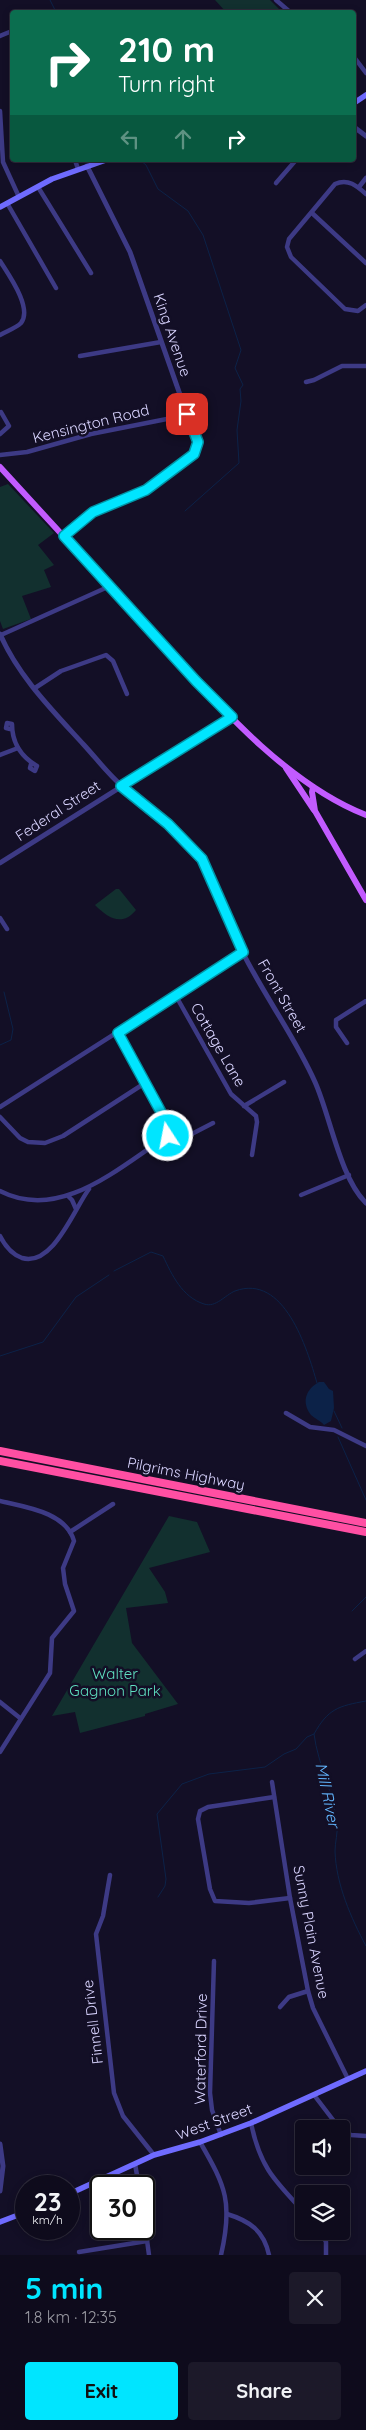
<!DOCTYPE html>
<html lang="en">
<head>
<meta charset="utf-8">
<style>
	:root { --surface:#0e0b1c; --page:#1c1929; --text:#f1f3f6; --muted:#9b9ba3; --line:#2e2b3b; --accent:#00e5ff }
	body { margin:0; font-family:Quicksand,sans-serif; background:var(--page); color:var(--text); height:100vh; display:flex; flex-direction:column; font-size:19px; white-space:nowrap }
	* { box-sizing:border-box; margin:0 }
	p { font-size:16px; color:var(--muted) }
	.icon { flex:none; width:28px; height:28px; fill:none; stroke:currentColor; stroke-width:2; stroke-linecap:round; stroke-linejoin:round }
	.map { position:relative; height:2255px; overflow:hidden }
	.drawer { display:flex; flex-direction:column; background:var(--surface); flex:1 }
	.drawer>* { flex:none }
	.top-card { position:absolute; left:10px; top:10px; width:346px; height:152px; border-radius:5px; box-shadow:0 2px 8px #0003,0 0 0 1px var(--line); background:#0b6e4f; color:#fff; overflow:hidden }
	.fabs { position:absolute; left:295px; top:2120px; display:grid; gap:10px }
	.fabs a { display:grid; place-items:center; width:55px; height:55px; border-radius:5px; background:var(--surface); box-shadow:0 2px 8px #0003,0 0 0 1px var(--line); font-size:25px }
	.speed { position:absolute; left:15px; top:2175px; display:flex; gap:10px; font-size:25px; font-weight:700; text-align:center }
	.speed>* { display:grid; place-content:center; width:65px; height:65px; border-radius:50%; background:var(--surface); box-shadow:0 2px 8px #0003,0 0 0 1px var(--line); line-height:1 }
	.speed small { font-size:12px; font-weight:400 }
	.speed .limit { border:2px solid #111; border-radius:8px; background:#fff; color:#111 }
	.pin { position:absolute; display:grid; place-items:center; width:42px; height:42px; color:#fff; margin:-21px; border-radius:10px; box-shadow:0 2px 8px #0006 }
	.me { position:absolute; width:55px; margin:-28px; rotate:349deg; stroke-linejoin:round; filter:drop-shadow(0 0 4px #0008) }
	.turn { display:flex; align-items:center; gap:18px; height:105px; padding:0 25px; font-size:22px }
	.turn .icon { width:65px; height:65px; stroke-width:2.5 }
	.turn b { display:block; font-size:35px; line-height:42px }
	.lanes { display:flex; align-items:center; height:48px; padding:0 25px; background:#0003; justify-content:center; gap:25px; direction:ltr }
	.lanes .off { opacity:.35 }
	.round { display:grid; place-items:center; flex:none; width:52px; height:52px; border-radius:5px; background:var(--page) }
	.headline { display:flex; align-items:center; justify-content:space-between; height:85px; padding:0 25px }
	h1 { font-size:30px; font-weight:700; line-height:38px; color:var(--accent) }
	.action { display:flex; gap:10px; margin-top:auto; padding:10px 25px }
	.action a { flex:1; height:58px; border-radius:5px; background:var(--accent); color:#111; font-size:20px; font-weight:700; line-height:58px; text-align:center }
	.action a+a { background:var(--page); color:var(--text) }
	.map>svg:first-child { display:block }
	.green { fill:#12302f }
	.water { fill:#0c2248 }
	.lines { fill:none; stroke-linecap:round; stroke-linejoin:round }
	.stream { stroke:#0c2248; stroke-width:1 }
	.minor { stroke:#3d3a85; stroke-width:4.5 }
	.tertiary { stroke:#3d3a85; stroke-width:5 }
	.secondary { stroke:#6f6bff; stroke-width:5.5 }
	.primary { stroke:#c25bff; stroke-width:6 }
	.motorway { stroke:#ff4fa3; stroke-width:8 }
	.route-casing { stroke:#0095a6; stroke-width:12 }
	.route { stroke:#00e5ff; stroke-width:9 }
	.labels { text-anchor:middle; stroke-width:5; stroke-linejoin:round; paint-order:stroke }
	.street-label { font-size:15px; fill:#d9d4ff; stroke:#130f26 }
	.park-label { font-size:15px; fill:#5fe0c0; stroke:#130f26 }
	.water-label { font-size:16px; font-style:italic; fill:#62b6ff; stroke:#130f26 }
</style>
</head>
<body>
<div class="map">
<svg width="366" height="2255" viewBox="0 0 366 2255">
	<rect width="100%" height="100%" fill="#130f26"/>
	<g class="green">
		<path d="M215,0H270L282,12H226Z"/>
		<path d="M8,484L54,533L38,545L54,565L44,570L51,587L22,596L31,619L3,629L0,621V487Z"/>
		<path d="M116,889H119L136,910C122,927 108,918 95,905Z"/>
		<path d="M169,1516L197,1522L210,1552L149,1568L165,1592L168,1603L126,1608L132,1643L178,1704L145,1714V1716L80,1733L75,1712L52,1716Z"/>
	</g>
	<path class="water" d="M319,1382H324L329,1389L333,1391L334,1408L331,1421L324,1425C320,1420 315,1419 311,1415C301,1402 306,1389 319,1382Z"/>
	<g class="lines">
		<g class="stream">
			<path d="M50,0L56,12"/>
			<path d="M140,160L146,165L158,189L188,211L203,235L241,350L235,368L243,385L240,389L241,401L237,430L239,463L185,511"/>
			<path d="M0,1045L11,1040L13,1029L4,992"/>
			<path d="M114,1271L151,1252L163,1256C172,1275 182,1297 204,1304C216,1308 225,1295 235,1291C284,1273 307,1348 317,1383"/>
			<path d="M0,1356L43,1342L76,1297L109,1275"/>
			<path d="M334,1411L342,1428"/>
			<path d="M338,1437L366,1500"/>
			<path d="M352,1611L366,1597"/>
			<path d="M366,1701C338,1706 328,1709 314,1734C318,1765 334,1794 337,1824C338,1833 335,1842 335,1851C336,1884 351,1918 366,1946"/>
			<path d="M158,1897L165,1886L166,1879L157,1814L182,1784L209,1774L265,1767L284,1754L296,1749L307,1737L314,1734"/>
		</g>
		<g class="minor">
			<path d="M276,0L290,12"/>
			<path d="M0,36L12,31"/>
			<path d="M354,57L366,73"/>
			<path d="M0,111L3,162L19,197"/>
			<path d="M75,160L78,169"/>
			<path d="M276,183L296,160"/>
			<path d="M38,187L91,273"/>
			<path d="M359,187L366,178"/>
			<path d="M366,194C357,186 348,178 335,184L289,239L287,247L291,257L345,309L358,311L366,305"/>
			<path d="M7,203L56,288"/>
			<path d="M312,213L366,263"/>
			<path d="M0,261C8,274 33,308 21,323C16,328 7,331 0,335"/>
			<path d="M80,356L161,342"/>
			<path d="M306,382L314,380L342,366H366"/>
			<path d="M0,434L9,426L1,412"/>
			<path d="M0,455L27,452L91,434L187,415"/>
			<path d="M1,635L110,586"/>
			<path d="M35,688L61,671L106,655L113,661L127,694"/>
			<path d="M10,729L6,728L7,723L12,724C12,743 20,756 37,766L35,771L30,768L31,764"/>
			<path d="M0,755L18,748"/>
			<path d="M0,918L7,929"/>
			<path d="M176,996L231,1094L256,1116L257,1122L252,1155"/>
			<path d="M118,1033L175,1136"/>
			<path d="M347,1043L336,1027V1020L366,1001"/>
			<path d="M244,1106L284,1082"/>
			<path d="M0,1107L243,952"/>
			<path d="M0,1117L20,1138L28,1142L45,1143L63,1136L145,1083"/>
			<path d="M0,1191C60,1222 118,1168 166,1137L172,1136L182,1139L213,1123"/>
			<path d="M301,1195L349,1175"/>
			<path d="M68,1196L72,1200L76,1209"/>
			<path d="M0,1236C5,1246 11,1254 22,1258C53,1267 74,1209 89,1189"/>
			<path d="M286,1413L310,1427L334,1430L366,1446"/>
			<path d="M0,1501C25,1507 66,1512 74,1541L63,1568L65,1584L74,1611L52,1638L50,1673L0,1752"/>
			<path d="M70,1532L113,1504"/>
			<path d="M355,1659L366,1651"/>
			<path d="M0,1702L20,1718"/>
			<path d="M272,1782L290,1898L308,1991L313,2008L348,2079"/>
			<path d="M274,1797L208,1807L200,1811L198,1819L210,1889L215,1901L249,1903L290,1898"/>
			<path d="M110,1875L103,1916L96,1934L114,2093L123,2116L154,2155"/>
			<path d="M214,1961L210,2093L212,2110L221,2135"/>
			<path d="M280,2007L289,1997L308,1991"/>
			<path d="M314,2095L340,2129"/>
			<path d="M251,2123C260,2167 274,2180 304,2212"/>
			<path d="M341,2130L351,2135L366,2136"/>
			<path d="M200,2142C226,2187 233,2203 221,2255"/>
			<path d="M135,2164L139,2186"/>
			<path d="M227,2214C250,2221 264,2231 269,2255"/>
			<path d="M144,2218L149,2255"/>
			<path d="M321,2231L326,2242V2255"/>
			<path d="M79,2252L147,2241"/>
		</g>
		<g class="tertiary">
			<path d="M354,127L366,136"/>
			<path d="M64,536L93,512L146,490L191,456L198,446L130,252L87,166"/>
			<path d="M0,634C18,676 53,711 84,745C96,758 108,774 122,786C150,810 184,832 204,863C222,891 229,924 243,953C265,997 295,1037 315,1082C330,1115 340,1178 366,1203"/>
			<path d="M0,863L232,717"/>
			<path d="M0,2144L3,2166L0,2191"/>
		</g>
		<g class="secondary">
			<path d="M354,103L366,95"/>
			<path d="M0,207L52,179L106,160"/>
			<path d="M69,2194L154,2155L200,2142L251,2123L366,2071"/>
			<path d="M0,2222L26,2212"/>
		</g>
		<g class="primary">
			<path d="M0,467C52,523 103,579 154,635C212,698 284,783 366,815"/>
			<path d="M286,768L314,810"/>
			<path d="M313,787L312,792L315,811L366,900"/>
		</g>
		<g class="motorway">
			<path d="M0,1451L366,1523"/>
			<path d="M0,1461L366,1532"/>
		</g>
	</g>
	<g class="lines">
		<g class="route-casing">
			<path id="route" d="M168,1136H174L118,1033L243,952L202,859L168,824L121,786L232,717L196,681L64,536L93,512L146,490L194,454L198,442L187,414"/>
		</g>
		<use href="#route" class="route"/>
	</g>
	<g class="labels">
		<g class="street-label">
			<text transform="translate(172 335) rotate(71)" y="5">King Avenue</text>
			<text transform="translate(91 424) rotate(-14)" y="5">Kensington Road</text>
			<text transform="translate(58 811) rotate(-33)" y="5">Federal Street</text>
			<text transform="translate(282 996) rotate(60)" y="5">Front Street</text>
			<text transform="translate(218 1045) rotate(60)" y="5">Cottage Lane</text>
			<text transform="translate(186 1474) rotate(11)" y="5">Pilgrims Highway</text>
			<text transform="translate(311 1932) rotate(79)" y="5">Sunny Plain Avenue</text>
			<text transform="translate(93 2022) rotate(-97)" y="5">Finnell Drive</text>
			<text transform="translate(201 2049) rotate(-89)" y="5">Waterford Drive</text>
			<text transform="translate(214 2122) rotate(-20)" y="5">West Street</text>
		</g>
		<g class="park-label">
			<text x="115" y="1679">Walter<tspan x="115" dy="17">Gagnon Park</tspan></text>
		</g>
		<g class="water-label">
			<text transform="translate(328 1795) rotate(78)" y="6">Mill River</text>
		</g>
	</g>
</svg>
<div class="fabs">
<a><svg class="icon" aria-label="sound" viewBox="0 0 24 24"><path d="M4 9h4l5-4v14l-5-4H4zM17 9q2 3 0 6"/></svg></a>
<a><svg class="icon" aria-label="layers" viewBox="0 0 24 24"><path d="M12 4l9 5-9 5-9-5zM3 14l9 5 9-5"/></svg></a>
</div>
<div class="speed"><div>23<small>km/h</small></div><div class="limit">30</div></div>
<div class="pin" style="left:187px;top:414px;background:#d93025"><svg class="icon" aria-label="arrive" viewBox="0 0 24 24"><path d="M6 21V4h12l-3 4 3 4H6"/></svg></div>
<svg class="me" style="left:168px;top:1136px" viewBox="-20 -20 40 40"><circle r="17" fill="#00e5ff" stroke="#fff" stroke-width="3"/><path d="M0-11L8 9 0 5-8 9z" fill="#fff"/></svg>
<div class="top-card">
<div class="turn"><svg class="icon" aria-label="right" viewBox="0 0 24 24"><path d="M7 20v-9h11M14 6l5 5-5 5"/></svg><div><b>210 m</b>Turn right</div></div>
<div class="lanes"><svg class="icon off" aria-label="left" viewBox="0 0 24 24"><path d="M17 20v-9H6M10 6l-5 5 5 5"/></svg><svg class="icon off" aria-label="ahead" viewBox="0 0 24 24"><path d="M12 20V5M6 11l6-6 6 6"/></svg><svg class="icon" aria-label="right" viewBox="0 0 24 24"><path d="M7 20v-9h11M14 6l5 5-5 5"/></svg></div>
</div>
</div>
<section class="drawer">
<div class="headline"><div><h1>5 min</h1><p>1.8 km · 12:35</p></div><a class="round"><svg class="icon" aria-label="close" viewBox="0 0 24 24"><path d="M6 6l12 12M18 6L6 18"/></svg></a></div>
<div class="action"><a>Exit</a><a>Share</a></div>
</section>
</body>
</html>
